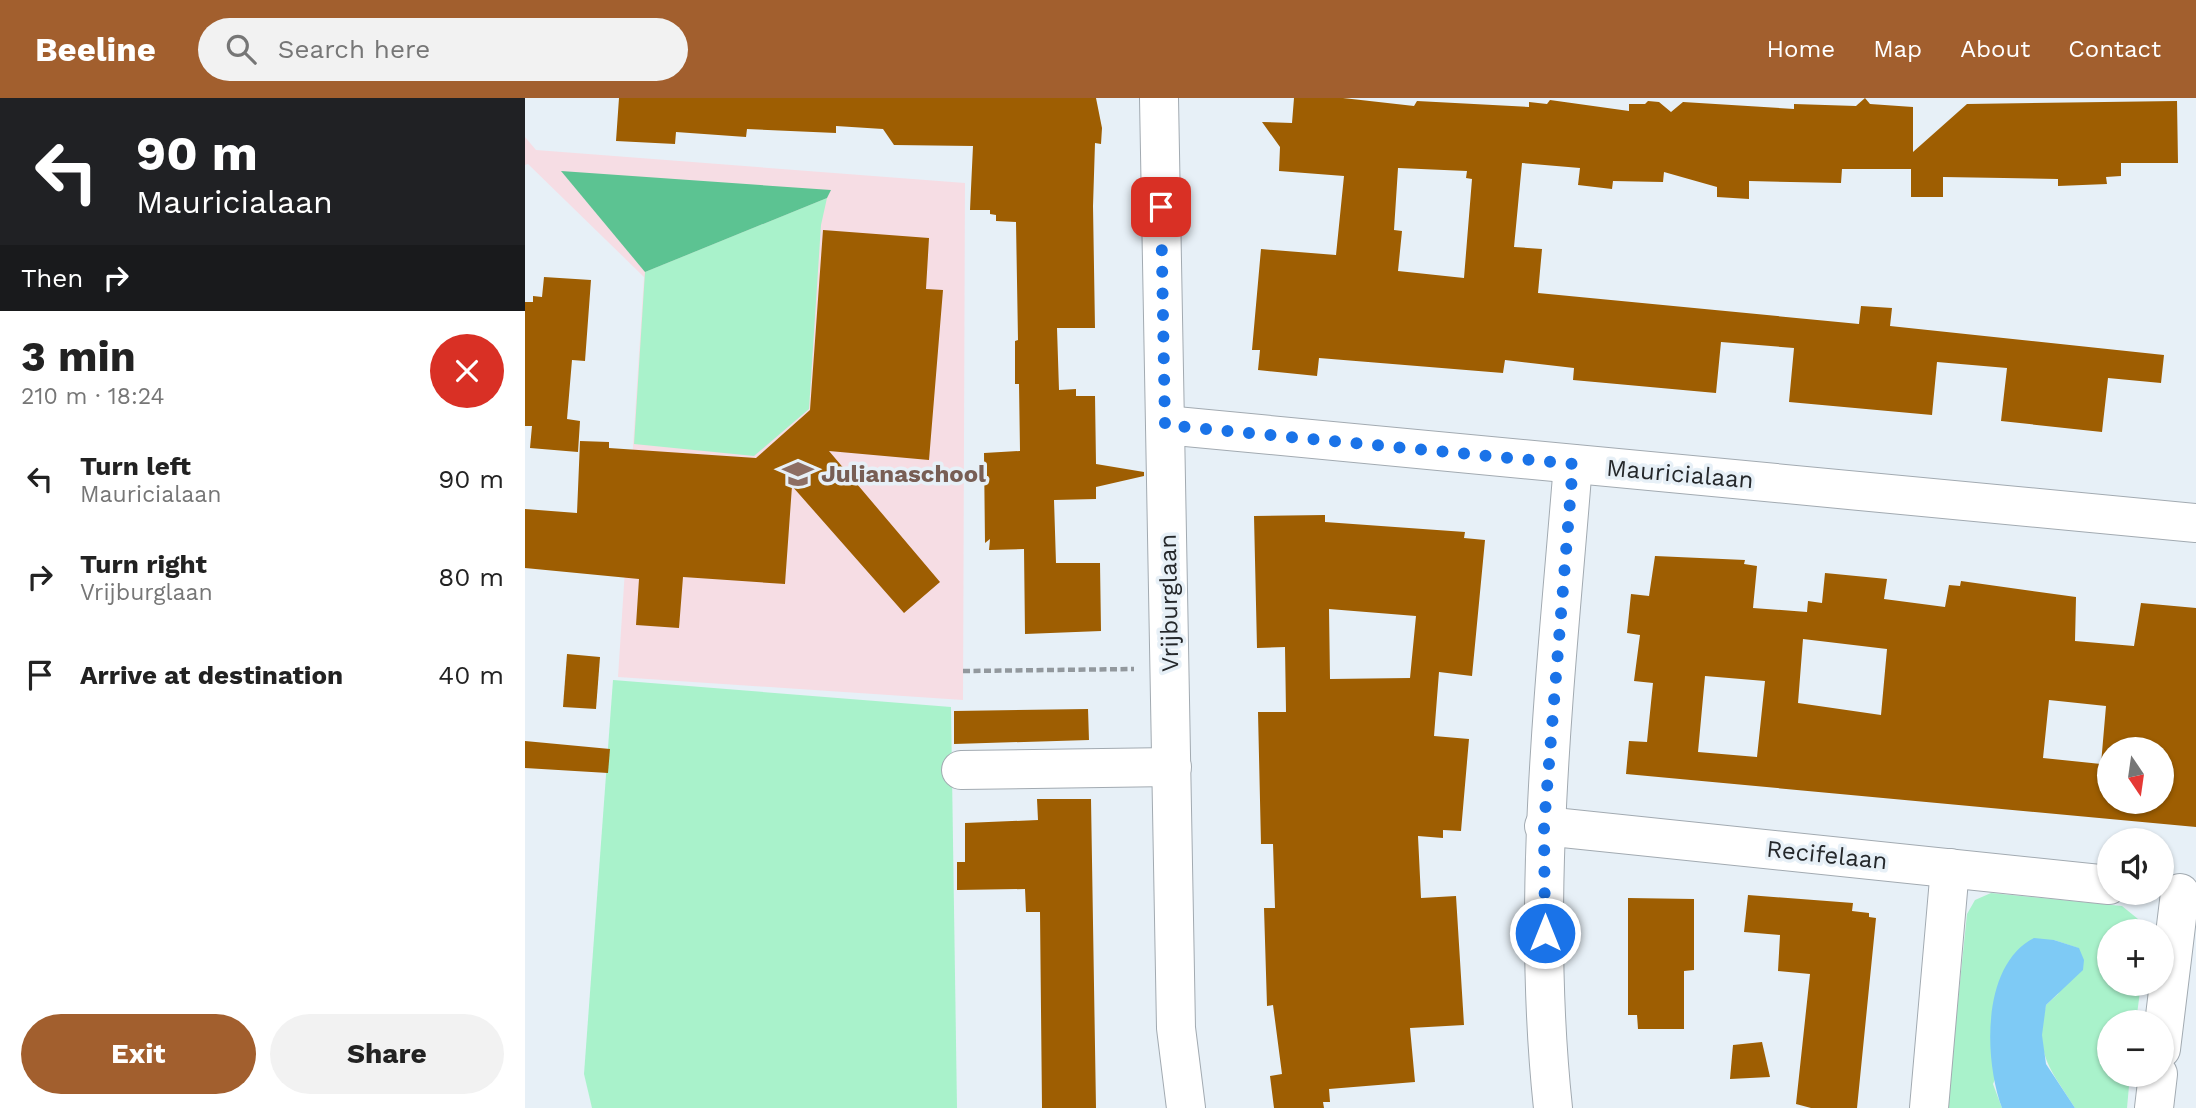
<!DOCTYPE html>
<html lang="en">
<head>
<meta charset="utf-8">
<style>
	:root { --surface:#fff; --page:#f2f2f2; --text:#222; --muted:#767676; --accent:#a25f2e }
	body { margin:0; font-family:"Work Sans",sans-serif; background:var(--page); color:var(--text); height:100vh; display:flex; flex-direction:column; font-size:26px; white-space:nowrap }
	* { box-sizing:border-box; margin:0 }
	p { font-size:23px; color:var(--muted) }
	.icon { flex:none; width:38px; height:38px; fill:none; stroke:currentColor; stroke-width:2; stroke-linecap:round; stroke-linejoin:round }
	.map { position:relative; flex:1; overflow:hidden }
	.side { display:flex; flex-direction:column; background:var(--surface); width:525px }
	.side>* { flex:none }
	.top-card { background:#202124; color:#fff; overflow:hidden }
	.needle { width:46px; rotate:167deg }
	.buttons { position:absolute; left:1572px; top:639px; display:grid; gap:14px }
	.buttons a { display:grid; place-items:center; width:77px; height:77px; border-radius:50%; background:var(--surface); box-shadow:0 2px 5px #0004; font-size:35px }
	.pin { position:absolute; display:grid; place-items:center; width:60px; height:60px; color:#fff; margin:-30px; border-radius:14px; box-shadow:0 4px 10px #0006 }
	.me { position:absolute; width:77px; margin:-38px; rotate:0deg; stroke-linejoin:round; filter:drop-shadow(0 0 5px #0008) }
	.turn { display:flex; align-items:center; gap:24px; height:147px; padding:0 21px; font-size:32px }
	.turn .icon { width:91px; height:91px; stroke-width:2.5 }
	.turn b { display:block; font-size:49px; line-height:60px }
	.then { display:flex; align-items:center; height:66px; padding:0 21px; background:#0003; gap:14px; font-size:26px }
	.round { display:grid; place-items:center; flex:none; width:74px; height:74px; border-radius:37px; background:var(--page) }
	.head { display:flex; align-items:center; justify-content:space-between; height:119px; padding:0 21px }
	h1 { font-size:42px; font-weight:700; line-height:52px }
	.action { display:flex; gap:14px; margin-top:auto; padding:14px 21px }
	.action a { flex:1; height:80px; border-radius:42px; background:var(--accent); color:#fff; font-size:28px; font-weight:700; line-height:80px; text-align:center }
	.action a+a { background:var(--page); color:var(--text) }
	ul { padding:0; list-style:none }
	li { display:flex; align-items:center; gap:21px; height:98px; padding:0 21px }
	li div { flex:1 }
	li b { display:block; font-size:26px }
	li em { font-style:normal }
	header { display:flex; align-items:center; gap:42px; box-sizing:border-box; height:98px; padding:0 35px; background:var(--accent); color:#fff }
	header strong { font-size:33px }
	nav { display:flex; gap:38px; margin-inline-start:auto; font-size:24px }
	.search { width:490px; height:63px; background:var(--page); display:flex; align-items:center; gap:18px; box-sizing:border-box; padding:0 24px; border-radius:38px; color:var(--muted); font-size:26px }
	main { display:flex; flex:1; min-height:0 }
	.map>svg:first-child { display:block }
	.education { fill:#f6dde4 }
	.green { fill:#a9f2cb }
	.forest { fill:#5cc392 }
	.water { fill:#7ecaf5 }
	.building { fill:#9e5e02; fill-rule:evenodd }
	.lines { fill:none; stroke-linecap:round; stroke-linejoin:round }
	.minor-casing { stroke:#a2aab1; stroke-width:40 }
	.path { stroke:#92989d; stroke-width:4.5; stroke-dasharray:7 3.5; stroke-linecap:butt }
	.minor { stroke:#fff; stroke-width:38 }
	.route { stroke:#1a73e8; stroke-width:12; stroke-dasharray:0 21.6 }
	.labels { text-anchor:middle; stroke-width:7; stroke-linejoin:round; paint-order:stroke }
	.education-label { font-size:24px; font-weight:bold; fill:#785e54; stroke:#e7f0f7; text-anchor:start }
	.street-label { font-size:24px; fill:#25282b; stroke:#e7f0f7 }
</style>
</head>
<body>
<header>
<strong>Beeline</strong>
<div class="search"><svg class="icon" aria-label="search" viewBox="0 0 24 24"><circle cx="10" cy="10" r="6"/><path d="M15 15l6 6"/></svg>Search here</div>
<nav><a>Home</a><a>Map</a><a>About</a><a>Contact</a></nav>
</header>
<main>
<section class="side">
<div class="top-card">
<div class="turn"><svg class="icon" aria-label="left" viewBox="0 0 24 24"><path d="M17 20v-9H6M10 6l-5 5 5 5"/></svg><div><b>90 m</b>Mauricialaan</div></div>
<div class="then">Then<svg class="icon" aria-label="right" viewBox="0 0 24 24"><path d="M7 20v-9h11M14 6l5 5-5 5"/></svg></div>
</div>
<div class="head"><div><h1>3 min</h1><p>210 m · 18:24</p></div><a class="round" style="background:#d93025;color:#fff"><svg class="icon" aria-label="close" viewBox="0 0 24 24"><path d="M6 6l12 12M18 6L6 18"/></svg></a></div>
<ul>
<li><svg class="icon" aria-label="left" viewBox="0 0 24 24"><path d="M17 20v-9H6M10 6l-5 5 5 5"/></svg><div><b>Turn left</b><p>Mauricialaan</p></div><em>90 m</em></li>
<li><svg class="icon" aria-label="right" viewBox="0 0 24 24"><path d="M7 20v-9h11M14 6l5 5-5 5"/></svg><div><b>Turn right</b><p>Vrijburglaan</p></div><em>80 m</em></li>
<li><svg class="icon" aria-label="arrive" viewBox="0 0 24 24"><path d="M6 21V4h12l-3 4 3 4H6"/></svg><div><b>Arrive at destination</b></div><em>40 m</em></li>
</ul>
<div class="action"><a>Exit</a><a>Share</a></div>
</section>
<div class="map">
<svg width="1671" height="1010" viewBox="0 0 1671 1010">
	<rect width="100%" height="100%" fill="#e7f0f7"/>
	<path class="education" d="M0,39L11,52L440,85L438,602L93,579L119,179L3,66L0,67Z"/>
	<g class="green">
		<path d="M302,100L296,127L284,311L229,358L109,346L120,174Z"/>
		<path d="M88,582L426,609L432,1010H67L59,976Z"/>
		<path d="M1466,795L1597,808L1613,821L1618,833H1584V886H1616L1611,924H1584V976L1605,977L1602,1010H1550C1525,970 1509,957 1521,907L1533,896L1553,850L1529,842L1468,986L1477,1010H1422L1442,816L1450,802Z"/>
	</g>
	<path class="forest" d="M36,73L306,92L302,100L120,174Z"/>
	<path class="water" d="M1509,840L1529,842L1554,850L1559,862L1558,872L1521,907L1517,937L1521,966L1550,1010H1477C1459,962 1456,867 1509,840Z"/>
	<g class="building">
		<path d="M94,0H571L577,30L576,46L570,45L568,108L570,230H532L534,292L551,291V298H570L571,366L619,374V378L571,389V401L529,402L531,465H575L576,533L500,536L499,451L464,452L465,441L460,445L459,355L495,353L494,286H490V243L493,242L491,124L471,123V117L465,116V112H445L448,48L369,47L358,31L311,28V35L222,31L221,39L151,34L150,46L91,43Z"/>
		<path d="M769,0H818L889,8L892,3L1004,9V4L1022,6L1025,2L1104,13V6H1120L1123,3L1134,4L1146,14L1158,4L1269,11V6L1331,8L1340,0L1345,6L1388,9V54L1442,6L1652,3L1653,65H1596V78L1581,79L1582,86L1533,88V81L1418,79V99H1386V71H1317L1316,85L1224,83V101L1192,99V89L1139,74L1138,84L1088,83L1087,91L1053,87L1055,70L997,65L989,149L1017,151L1013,195L1334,226L1336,208L1367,210L1365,228L1639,257L1636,285L1583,280L1577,334L1476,323L1482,270L1412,264L1407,317L1264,304L1269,250L1196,244L1191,295L1048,282L1049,270L980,262L978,275L794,260L792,278L733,272L735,252H727L736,151L811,157L819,78L754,73L755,49L737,24L767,25ZM873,70L942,73L941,80L947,81L939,180L873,173L877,133L869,132Z"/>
		<path d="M298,132L404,140L401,191L418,192L404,362L304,353L415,484L379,515L267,388L260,486L158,479L154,530L111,527L114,481L0,470V411L52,415L55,343L84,344V350L231,360L285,312Z"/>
		<path d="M19,179L66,182L60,263L47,262L42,321L55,323L53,354L5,350L7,328H0V204H8V198L17,199Z"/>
		<path d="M800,417V424L940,434L939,440L960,442L947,578L914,574L909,638L944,641L936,733L918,732V740L893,738L896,800L931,798L939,927L885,930L890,984L804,991L805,1004H798L799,1010H749L745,978L757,976L748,907L742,908L739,810H750L748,746H736L733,614H761L760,549L732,550L729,418ZM804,511L891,518L885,580L805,581Z"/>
		<path d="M1130,458L1220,462L1219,466L1232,468L1228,510L1282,514L1283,503L1297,505L1300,475L1362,481L1359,501L1420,509L1424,487L1435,488L1436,483L1551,499L1550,543L1609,548L1616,505L1671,510V729L1101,676L1104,643L1122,644L1128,585L1109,583L1115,537L1102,535L1106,496L1124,498ZM1278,541L1362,551L1356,617L1273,605ZM1180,578L1240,583L1232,659L1173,654ZM1524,602L1581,608L1576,666L1518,660ZM1584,651H1636V704H1584Z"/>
		<path d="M42,556L75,559L71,611L38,609Z"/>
		<path d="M563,611L564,642L429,646V613Z"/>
		<path d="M0,643L85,651L83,675L0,670Z"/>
		<path d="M512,701H566L571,1010H517L515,814H501L500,791L432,792V764H440V725L513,722Z"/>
		<path d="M1223,797L1328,805L1327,813L1344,815V819L1351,820L1332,1010H1286L1271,1006L1285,876L1253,873L1255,837L1219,834Z"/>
		<path d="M1103,800L1169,801V872L1159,873V931H1113L1112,917H1103Z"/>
		<path d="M1237,944L1245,979L1205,981L1208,947Z"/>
	</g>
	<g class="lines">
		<g class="minor-casing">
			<g id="minor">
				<path d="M634,0L651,930L661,1010"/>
				<path d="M640,327L1671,425"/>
				<path d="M436,672L647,669"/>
				<path d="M1019,728L1584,787"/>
				<path d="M1636,951L1655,795"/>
				<path d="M1028,1010C1005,796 1031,580 1048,366"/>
				<path d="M1404,1010L1425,770"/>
				<path d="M1629,1010L1633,976"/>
			</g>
		</g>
		<path class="path" d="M438,573L609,571"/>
		<use href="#minor" class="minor"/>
	</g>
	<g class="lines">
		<path class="route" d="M636,109L640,327L1048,366L1019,728L1020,835"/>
	</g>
	<defs>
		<g id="school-bare" transform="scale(2.415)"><path d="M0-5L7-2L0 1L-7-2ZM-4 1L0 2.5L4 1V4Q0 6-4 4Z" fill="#8d6e63" stroke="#e7f0f7" stroke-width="2.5" paint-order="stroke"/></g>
	</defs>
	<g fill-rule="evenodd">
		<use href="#school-bare" x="273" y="376"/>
	</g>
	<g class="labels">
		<g class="education-label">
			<text x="296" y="384">Julianaschool</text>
		</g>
		<g class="street-label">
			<text transform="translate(1155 376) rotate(5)" y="8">Mauricialaan</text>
			<text transform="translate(644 505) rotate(-91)" y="8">Vrijburglaan</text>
			<text transform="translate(1302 757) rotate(6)" y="8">Recifelaan</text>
		</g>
	</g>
</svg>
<div class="buttons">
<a><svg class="needle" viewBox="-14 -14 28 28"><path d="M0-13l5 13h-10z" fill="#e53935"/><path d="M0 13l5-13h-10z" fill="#767676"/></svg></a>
<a><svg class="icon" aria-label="sound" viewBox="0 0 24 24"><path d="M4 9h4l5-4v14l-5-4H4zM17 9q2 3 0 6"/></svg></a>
<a>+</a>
<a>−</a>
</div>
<div class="pin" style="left:636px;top:109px;background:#d93025"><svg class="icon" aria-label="arrive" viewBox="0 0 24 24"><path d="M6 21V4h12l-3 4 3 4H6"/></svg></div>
<svg class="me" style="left:1020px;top:835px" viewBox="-20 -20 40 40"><circle r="17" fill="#1a73e8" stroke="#fff" stroke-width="3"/><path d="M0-11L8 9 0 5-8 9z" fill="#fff"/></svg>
</div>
</main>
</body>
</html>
